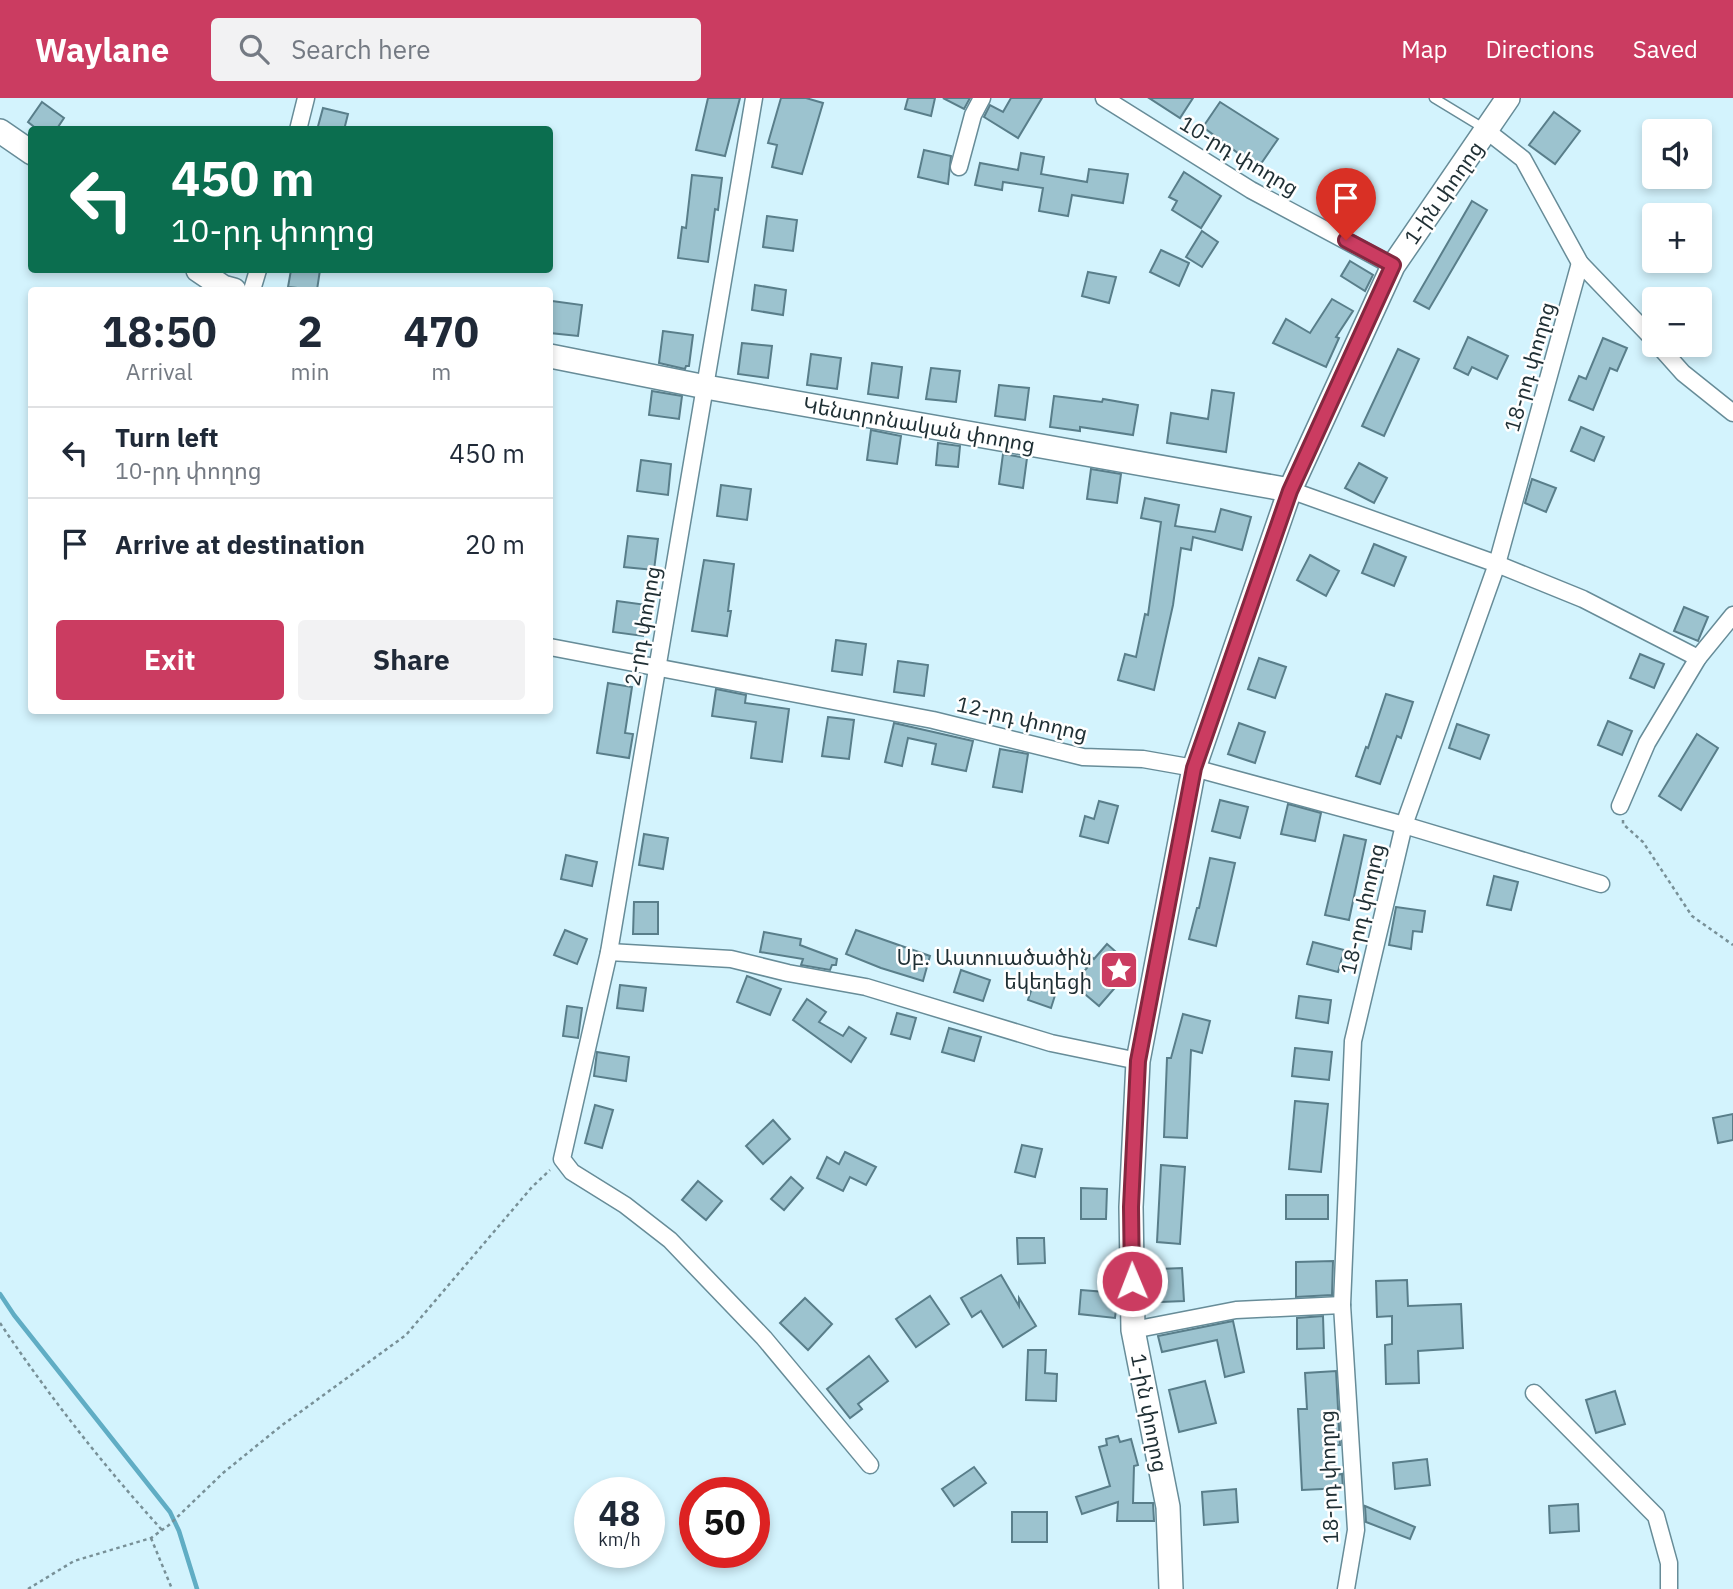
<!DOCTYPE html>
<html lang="en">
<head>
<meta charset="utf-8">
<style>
	:root { --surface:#fff; --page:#f2f2f3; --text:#1f2937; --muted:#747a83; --line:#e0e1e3; --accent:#cb3c61 }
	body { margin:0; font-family:"IBM Plex Sans","Noto Sans Armenian",sans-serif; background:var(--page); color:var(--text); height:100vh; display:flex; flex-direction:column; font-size:26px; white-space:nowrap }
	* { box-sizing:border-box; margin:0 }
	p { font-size:23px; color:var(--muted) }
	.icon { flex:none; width:38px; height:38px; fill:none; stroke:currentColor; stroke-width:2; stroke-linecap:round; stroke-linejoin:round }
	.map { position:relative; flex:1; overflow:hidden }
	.drawer { position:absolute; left:28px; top:189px; width:525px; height:427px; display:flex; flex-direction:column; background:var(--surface); border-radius:7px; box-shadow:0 4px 10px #0003 }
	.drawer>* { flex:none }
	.hud { position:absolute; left:28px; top:28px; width:525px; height:147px; border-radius:7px; box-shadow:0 4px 10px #0003; background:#0b6e4f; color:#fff; overflow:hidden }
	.tools { position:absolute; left:1642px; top:21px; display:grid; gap:14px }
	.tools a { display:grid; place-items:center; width:70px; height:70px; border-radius:7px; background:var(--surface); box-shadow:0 4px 10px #0003; font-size:35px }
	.speed { position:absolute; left:574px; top:1379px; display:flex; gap:14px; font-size:35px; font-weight:700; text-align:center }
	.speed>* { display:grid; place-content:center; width:91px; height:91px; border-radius:50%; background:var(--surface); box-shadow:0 4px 10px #0003; line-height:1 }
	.speed small { font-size:18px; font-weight:400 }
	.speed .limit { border:10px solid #d22; background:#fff; color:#111 }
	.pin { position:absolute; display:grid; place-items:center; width:60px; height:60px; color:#fff; margin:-72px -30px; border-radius:50% 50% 50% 0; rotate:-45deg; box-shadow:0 0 7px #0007 }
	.pin .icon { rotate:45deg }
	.me { position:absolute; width:77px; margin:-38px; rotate:359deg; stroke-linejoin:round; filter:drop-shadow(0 0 5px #0008) }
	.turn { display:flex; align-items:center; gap:24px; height:147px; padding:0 28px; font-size:32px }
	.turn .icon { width:91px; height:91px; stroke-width:2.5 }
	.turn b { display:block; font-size:49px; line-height:60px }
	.eta { display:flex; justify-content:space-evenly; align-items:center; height:119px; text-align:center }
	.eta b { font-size:42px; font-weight:700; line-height:49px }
	.cta { display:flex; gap:14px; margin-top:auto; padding:14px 28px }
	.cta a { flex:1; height:80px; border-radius:7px; background:var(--accent); color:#fff; font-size:28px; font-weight:700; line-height:80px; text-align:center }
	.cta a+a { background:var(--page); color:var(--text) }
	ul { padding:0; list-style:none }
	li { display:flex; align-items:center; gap:21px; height:91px; padding:0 28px; border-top:2px solid var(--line) }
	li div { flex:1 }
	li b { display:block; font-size:26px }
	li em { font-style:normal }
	header { display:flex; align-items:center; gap:42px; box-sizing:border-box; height:98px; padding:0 35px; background:var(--accent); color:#fff }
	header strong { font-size:33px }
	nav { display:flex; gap:38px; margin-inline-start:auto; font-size:24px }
	.search { width:490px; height:63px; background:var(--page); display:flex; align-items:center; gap:18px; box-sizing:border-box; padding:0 24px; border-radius:7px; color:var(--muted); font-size:26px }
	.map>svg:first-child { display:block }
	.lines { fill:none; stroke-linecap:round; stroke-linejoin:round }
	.stream { stroke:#60adc4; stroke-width:4.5 }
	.building { fill:#9cc3cf; stroke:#597e8a; stroke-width:2 }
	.lane-casing { stroke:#678c98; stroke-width:11 }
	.street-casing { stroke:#678c98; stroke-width:19 }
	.secondary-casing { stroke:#678c98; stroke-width:26 }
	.path { stroke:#789097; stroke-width:2.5; stroke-dasharray:3.5 3.5; stroke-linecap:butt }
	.lane { stroke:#fff; stroke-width:8 }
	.street { stroke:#fff; stroke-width:16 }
	.secondary { stroke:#fff; stroke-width:23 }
	.route-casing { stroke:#84273f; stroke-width:18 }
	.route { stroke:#cb3c61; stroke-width:12 }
	.labels { text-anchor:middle; stroke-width:5; stroke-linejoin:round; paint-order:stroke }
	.street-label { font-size:21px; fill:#1f2f34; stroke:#fff }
	.poi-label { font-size:21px; fill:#1f2f34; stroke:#fff; text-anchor:end }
</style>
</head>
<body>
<header>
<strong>Waylane</strong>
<div class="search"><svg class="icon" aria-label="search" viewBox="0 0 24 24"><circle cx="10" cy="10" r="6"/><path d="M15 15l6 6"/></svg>Search here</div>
<nav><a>Map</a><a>Directions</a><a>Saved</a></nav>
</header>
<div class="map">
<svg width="1733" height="1491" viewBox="0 0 1733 1491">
	<rect width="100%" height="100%" fill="#d3f3fd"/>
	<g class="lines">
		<path class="stream" d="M0,1196L14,1217L170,1414L179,1433L197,1491"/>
	</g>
	<g class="building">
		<path d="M708,0H740L725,58L696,52Z"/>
		<path d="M781,0H806L823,5L802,76L772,69L777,47L768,45Z"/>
		<path d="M908,0H935L931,18L905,11Z"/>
		<path d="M943,0H970L964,11Z"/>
		<path d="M1011,0H1042L1018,40L984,19L990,7L1003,14Z"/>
		<path d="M1149,0H1193L1180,20Z"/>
		<path d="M42,4L64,20L56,32H38L28,24Z"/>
		<path d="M1220,4L1278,41L1258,70L1203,29Z"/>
		<path d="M323,10L348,16L344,32H317Z"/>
		<path d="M1554,14L1580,33L1555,66L1529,47Z"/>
		<path d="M924,52L951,58L948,86L918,79Z"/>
		<path d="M1021,55L1044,59L1041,76L1087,84L1089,71L1128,76L1123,105L1072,97L1068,118L1039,113L1043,90L1003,84L1002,92L975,87L980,65L1018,72Z"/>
		<path d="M1184,74L1221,98L1201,130L1172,112L1177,103L1169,99Z"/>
		<path d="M692,77L722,80L718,112L715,111L708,164L678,160L682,129L686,130Z"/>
		<path d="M1472,103L1487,112L1429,211L1414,203Z"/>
		<path d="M767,118L797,122L793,153L763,149Z"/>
		<path d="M1202,133L1218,144L1202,169L1186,159Z"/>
		<path d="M1161,152L1189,165L1179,188L1150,174Z"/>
		<path d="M1350,163L1373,177L1365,193L1341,178Z"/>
		<path d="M291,172H320L317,192L288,189Z"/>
		<path d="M1088,174L1116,179L1109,205L1082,198Z"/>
		<path d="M755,187L786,192L783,217L752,212Z"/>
		<path d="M1332,201L1353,213L1336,239L1339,240L1326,269L1273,245L1286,221L1310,235Z"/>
		<path d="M552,203L582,207L578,238L550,235Z"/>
		<path d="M663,233L693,237L689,268H686L685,271L659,265Z"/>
		<path d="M1468,239L1508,258L1497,281L1472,269L1468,277L1454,270Z"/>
		<path d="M1603,240L1627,250L1617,273L1610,270L1593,312L1569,302L1579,278L1586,281Z"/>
		<path d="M742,245L772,248L768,280L738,276Z"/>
		<path d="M1398,251L1419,261L1384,338L1362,328Z"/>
		<path d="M811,256L841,260L837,291L807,287Z"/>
		<path d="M872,265L902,269L898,300L868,296Z"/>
		<path d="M931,270L960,273L956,304L926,301Z"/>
		<path d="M999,287L1029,290L1025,322L995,318Z"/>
		<path d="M1212,292L1234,295L1226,354L1167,345L1171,315L1208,321Z"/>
		<path d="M652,293L682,298L679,321L649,317Z"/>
		<path d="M1054,298L1102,304L1103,301L1138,307L1133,337L1080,329V333L1050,329Z"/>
		<path d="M1581,329L1604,339L1594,363L1571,353Z"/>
		<path d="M871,332L901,338L897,366L867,362Z"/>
		<path d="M938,345L960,348L958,369L936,367Z"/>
		<path d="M1003,356L1027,360L1023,390L999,386Z"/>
		<path d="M641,362L671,366L668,397L637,393Z"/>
		<path d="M1359,365L1387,380L1374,405L1345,390Z"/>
		<path d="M1091,371L1121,376L1117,405L1087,401Z"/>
		<path d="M1532,381L1556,390L1546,414L1525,405Z"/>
		<path d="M721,387L751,391L747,422L717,418Z"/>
		<path d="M1145,400L1179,407L1175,428L1215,434L1221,411L1251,419L1242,452L1193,439L1191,452L1181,450L1173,507L1154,592L1118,582L1125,556L1136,559L1145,516L1148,517L1161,424L1141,420Z"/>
		<path d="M628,438L658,441L654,472L624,469Z"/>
		<path d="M1374,446L1406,459L1394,488L1362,475Z"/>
		<path d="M1310,457L1339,473L1326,498L1297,482Z"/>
		<path d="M704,462L734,466L728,513H731L727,538L692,533Z"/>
		<path d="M617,503L647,507L643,538L613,534Z"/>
		<path d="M1684,509L1708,519L1698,543L1674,533Z"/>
		<path d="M836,542L866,546L862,577L832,573Z"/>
		<path d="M1640,556L1664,566L1654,590L1630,580Z"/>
		<path d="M1259,560L1286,569L1275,600L1248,591Z"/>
		<path d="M898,563L928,567L924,598L894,594Z"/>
		<path d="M608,585L632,589L625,635L633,636L629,660L597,655Z"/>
		<path d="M716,591L746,597L745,605L789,611L782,664L751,660L756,624L712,618Z"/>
		<path d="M1386,596L1413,604L1401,640L1397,638L1380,686L1356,678L1366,649L1368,650Z"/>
		<path d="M828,619L854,622L849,661L822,658Z"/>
		<path d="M1608,623L1632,633L1622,657L1598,647Z"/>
		<path d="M894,625L973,643L966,673L932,666L936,646L908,640L902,668L885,664Z"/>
		<path d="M1239,625L1265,634L1255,665L1228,656Z"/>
		<path d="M1457,626L1489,637L1480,661L1449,650Z"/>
		<path d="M1697,636L1718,650L1681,712L1659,698Z"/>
		<path d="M1000,651L1028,656L1022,694L993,689Z"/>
		<path d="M1220,702L1248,709L1240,740L1212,733Z"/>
		<path d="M1099,703L1118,708L1108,745L1080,738L1085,718L1094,721Z"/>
		<path d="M1288,706L1321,715L1315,743L1281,736Z"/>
		<path d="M644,736L668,740L663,771L639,767Z"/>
		<path d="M1344,737L1366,742L1349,822L1325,817Z"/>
		<path d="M566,757L597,764L592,788L561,781Z"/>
		<path d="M1210,760L1235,765L1216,848L1189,841L1197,810H1199Z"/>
		<path d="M1494,778L1518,784L1511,812L1487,807Z"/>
		<path d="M634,804H658V836H633Z"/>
		<path d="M1396,809L1425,813L1422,834L1413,833L1411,851L1389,847Z"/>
		<path d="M565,832L587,841L577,866L554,857Z"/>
		<path d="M856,832L930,858L923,883L881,870L846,856Z"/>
		<path d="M764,834L801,841L800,847L837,861L836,867H832L830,872L801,867L803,861L760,854Z"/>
		<path d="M1313,844L1344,852L1338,874L1307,866Z"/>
		<path d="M1107,846L1133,869L1099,908L1073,886L1087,870L1077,862L1085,853L1094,861Z"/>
		<path d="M961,872L990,882L983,903L954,894Z"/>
		<path d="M747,878L781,891L770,917L737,904Z"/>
		<path d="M1035,881L1058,888L1051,910L1028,902Z"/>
		<path d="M620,887L646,890L643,913L617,910Z"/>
		<path d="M1299,898L1331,902L1328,925L1296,920Z"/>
		<path d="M807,901L826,914L819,924L843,938L849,929L866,940L851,964L793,922Z"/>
		<path d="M567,908L582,910L578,940L563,938Z"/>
		<path d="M897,915L916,920L910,941L891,936Z"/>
		<path d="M1183,916L1210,923L1202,955L1191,952L1187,1040L1164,1039L1167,960H1171Z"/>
		<path d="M949,930L981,939L974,963L942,954Z"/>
		<path d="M1295,950L1332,954L1329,982L1292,978Z"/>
		<path d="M597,954L629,959L626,983L594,978Z"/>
		<path d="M1295,1003L1328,1006L1321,1074L1289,1071Z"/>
		<path d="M595,1007L613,1012L602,1050L585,1045Z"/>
		<path d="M1733,1016V1042L1718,1045L1713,1020Z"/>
		<path d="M773,1022L790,1041L763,1066L746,1048Z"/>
		<path d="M1022,1047L1042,1051L1035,1079L1015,1074Z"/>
		<path d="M845,1054L876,1069L866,1087L850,1079L843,1093L817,1080L827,1059L839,1066Z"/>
		<path d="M1161,1067L1185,1069L1180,1146L1157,1144Z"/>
		<path d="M791,1079L803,1090L784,1112L771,1101Z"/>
		<path d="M698,1083L722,1103L706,1122L682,1102Z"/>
		<path d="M1081,1090L1107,1091L1106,1121H1081Z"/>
		<rect x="1286" y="1097" width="42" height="24"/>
		<path d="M1017,1140H1044L1045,1165L1018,1166Z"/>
		<path d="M1333,1163L1332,1197L1296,1199V1164Z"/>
		<path d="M1182,1170L1184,1203L1161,1204L1159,1171Z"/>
		<path d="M1001,1177L1019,1208V1200L1036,1228L1003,1249L981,1213L972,1219L961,1200Z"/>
		<path d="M1407,1182L1408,1208L1461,1206L1463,1250L1418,1253L1419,1285L1386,1286L1385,1247L1392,1246V1218L1377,1219L1376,1183Z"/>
		<path d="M1081,1192L1118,1195L1115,1220L1079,1216Z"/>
		<path d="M930,1198L949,1226L916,1249L896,1221Z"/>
		<path d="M805,1200L832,1226L808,1252L780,1225Z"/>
		<path d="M1323,1218L1324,1250L1297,1251V1220Z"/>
		<path d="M1233,1223L1244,1274L1225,1279L1217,1242L1162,1254L1158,1238Z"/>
		<path d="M1028,1252H1046L1045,1275L1057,1276L1056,1303L1026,1302Z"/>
		<path d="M869,1258L888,1283L858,1306L862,1311L850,1320L827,1291Z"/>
		<path d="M1336,1273L1340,1347H1335L1336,1377L1342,1376L1343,1390L1302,1392L1298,1311H1307L1305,1275Z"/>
		<path d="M1205,1283L1216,1325L1179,1334L1169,1292Z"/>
		<path d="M1615,1293L1625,1326L1596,1335L1586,1302Z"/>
		<path d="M1118,1338L1120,1344L1131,1341L1138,1367L1134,1368L1133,1405H1153L1154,1423H1117L1118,1404L1082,1416L1076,1399L1110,1388L1099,1349L1107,1347L1106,1341Z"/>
		<path d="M1427,1361L1430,1387L1395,1391L1393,1365Z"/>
		<path d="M974,1369L986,1385L954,1408L942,1391Z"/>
		<path d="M1236,1391L1238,1424L1204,1427L1202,1394Z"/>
		<path d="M1578,1406L1579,1433L1550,1435L1549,1408Z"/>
		<path d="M1365,1408L1415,1429L1410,1441L1366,1424Z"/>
		<rect x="1012" y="1414" width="35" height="30"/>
	</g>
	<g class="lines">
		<g class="lane-casing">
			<path id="lane" d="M1434,0L1485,31"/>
		</g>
		<g class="street-casing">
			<g id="street">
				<path d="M754,0L609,854L562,1061L572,1074L625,1107L670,1142L764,1240L870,1367"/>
				<path d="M1104,0L1251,92L1393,168"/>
				<path d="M298,32L306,0"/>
				<path d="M1487,33L1523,61L1580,165L1654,242"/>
				<path d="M959,69L973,17L982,0"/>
				<path d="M252,192L258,172"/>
				<path d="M1658,247L1683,275L1733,315"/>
				<path d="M1290,392L1497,466L1583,501L1698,560"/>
				<path d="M550,549L933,622L1083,659L1143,661L1194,670L1404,727L1601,786"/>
				<path d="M1620,708L1647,645L1698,560L1733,517"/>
				<path d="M609,854L731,861L788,875L866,889L1051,945L1138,963"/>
				<path d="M1133,1232L1236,1212L1342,1207"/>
				<path d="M1534,1295L1656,1418L1669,1465V1491"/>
				<path d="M1346,1491L1356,1432L1342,1207L1353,943L1404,727L1497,466L1580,165"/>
			</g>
		</g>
		<g class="secondary-casing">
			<g id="secondary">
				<path d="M0,33L32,55"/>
				<path d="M198,172L223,189L234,192"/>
				<path d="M550,258L706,289L1290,392"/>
				<path d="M1171,1491L1168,1409L1133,1232L1131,1109L1138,963L1194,670L1290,392L1393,168L1508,0"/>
			</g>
		</g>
		<g class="path">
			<path d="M1623,722V726L1643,744L1692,818L1733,847"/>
			<path d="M0,1225C49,1298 103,1367 162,1432"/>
			<path d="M151,1440L172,1491"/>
			<path d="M28,1491L74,1463L151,1440L169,1427L223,1375L281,1328L406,1237L532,1089L550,1072"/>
		</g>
		<use href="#lane" class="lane"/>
		<use href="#street" class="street"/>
		<use href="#secondary" class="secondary"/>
	</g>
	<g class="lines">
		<g class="route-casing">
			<path id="route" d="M1132,1183L1131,1109L1138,963L1194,670L1290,393L1393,167L1346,142"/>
		</g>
		<use href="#route" class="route"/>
	</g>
	<defs>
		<g id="sight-square" transform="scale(2.0125)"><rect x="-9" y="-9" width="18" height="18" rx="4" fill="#cb3c61" stroke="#fff"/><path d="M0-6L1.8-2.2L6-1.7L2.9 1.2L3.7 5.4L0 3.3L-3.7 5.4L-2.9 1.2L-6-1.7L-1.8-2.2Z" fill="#fff"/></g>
	</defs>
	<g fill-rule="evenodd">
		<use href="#sight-square" x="1119" y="872"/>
	</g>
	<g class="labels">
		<g class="street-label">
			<text transform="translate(1239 58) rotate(31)" y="7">10-րդ փողոց</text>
			<text transform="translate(1444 95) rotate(-55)" y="7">1-ին փողոց</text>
			<text transform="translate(1530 269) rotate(-74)" y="7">18-րդ փողոց</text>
			<text transform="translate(919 327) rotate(10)" y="7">Կենտրոնական փողոց</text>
			<text transform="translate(643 528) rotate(-80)" y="7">2-րդ փողոց</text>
			<text transform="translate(1022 621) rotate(13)" y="7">12-րդ փողոց</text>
			<text transform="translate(1363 811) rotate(-77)" y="7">18-րդ փողոց</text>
			<text transform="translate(1149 1315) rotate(79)" y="7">1-ին փողոց</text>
			<text transform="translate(1329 1379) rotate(-92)" y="7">18-րդ փողոց</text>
		</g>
		<g class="poi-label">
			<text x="1092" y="867">Սբ. Աստուածածին<tspan x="1092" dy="24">եկեղեցի</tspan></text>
		</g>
	</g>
</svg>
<div class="tools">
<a><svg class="icon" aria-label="sound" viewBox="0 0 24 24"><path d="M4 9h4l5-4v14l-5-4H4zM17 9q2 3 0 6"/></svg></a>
<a>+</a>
<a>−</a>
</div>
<div class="speed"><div>48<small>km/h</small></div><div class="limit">50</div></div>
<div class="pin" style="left:1346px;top:142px;background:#d93025"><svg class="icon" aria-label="arrive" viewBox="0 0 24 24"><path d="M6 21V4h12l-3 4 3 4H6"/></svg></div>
<svg class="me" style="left:1132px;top:1183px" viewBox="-20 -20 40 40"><circle r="17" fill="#cb3c61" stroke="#fff" stroke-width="3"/><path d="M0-11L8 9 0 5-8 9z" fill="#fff"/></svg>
<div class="hud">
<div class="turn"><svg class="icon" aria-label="left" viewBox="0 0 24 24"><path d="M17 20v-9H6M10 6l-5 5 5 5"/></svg><div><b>450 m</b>10-րդ փողոց</div></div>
</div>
<section class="drawer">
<div class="eta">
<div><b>18:50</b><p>Arrival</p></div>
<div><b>2</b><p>min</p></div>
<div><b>470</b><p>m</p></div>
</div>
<ul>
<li><svg class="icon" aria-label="left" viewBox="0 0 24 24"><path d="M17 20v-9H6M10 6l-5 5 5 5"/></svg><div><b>Turn left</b><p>10-րդ փողոց</p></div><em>450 m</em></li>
<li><svg class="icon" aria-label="arrive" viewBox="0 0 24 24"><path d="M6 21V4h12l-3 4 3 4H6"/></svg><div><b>Arrive at destination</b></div><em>20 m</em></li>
</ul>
<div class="cta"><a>Exit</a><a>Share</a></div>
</section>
</div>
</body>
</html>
